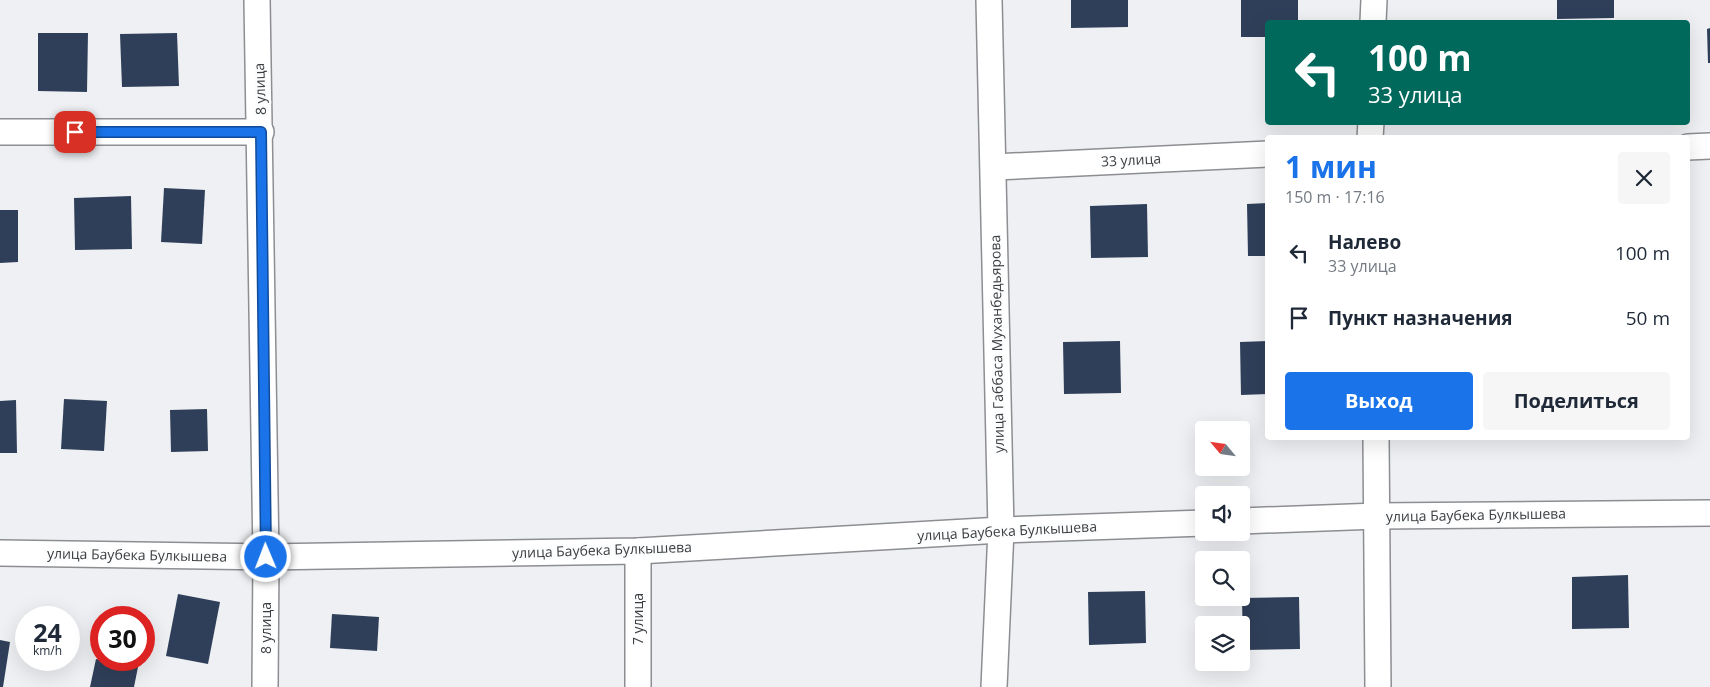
<!DOCTYPE html>
<html lang="ru">
<head>
<meta charset="utf-8">
<style>
	:root { --surface:#fff; --page:#f6f6f7; --text:#1f2937; --muted:#747a83; --accent:#1a73e8 }
	body { margin:0; font-family:"Open Sans",sans-serif; background:var(--page); color:var(--text); height:100vh; display:flex; flex-direction:column; font-size:19px; white-space:nowrap }
	* { box-sizing:border-box; margin:0 }
	p { font-size:16px; color:var(--muted) }
	.icon { flex:none; width:28px; height:28px; fill:none; stroke:currentColor; stroke-width:2; stroke-linecap:round; stroke-linejoin:round }
	.map { position:relative; flex:1; overflow:hidden }
	.details { position:absolute; left:1265px; top:135px; width:425px; height:305px; display:flex; flex-direction:column; background:var(--surface); border-radius:5px; box-shadow:0 5px 20px #0002 }
	.details>* { flex:none }
	.hud { position:absolute; left:1265px; top:20px; width:425px; height:105px; border-radius:5px; box-shadow:0 5px 20px #0002; background:#00695c; color:#fff; overflow:hidden }
	.needle { width:32px; rotate:299deg }
	.fabs { position:absolute; left:1195px; top:421px; display:grid; gap:10px }
	.fabs a { display:grid; place-items:center; width:55px; height:55px; border-radius:5px; background:var(--surface); box-shadow:0 5px 20px #0002; font-size:25px }
	.speed { position:absolute; left:15px; top:606px; display:flex; gap:10px; font-size:25px; font-weight:700; text-align:center }
	.speed>* { display:grid; place-content:center; width:65px; height:65px; border-radius:50%; background:var(--surface); box-shadow:0 5px 20px #0002; line-height:1 }
	.speed small { font-size:12px; font-weight:400 }
	.speed .limit { border:8px solid #d22; background:#fff; color:#111 }
	.pin { position:absolute; display:grid; place-items:center; width:42px; height:42px; color:#fff; margin:-21px; border-radius:10px; box-shadow:0 2px 8px #0006 }
	.me { position:absolute; width:55px; margin:-28px; rotate:359deg; stroke-linejoin:round; filter:drop-shadow(0 0 4px #0008) }
	.turn { display:flex; align-items:center; gap:18px; height:105px; padding:0 20px; font-size:22px }
	.turn .icon { width:65px; height:65px; stroke-width:2.5 }
	.turn b { display:block; font-size:35px; line-height:42px }
	.round { display:grid; place-items:center; flex:none; width:52px; height:52px; border-radius:5px; background:var(--page) }
	.overview { display:flex; align-items:center; justify-content:space-between; height:85px; padding:0 20px }
	h1 { font-size:30px; font-weight:700; line-height:38px; color:var(--accent) }
	.button { display:flex; gap:10px; margin-top:auto; padding:10px 20px }
	.button a { flex:1; height:58px; border-radius:5px; background:var(--accent); color:#fff; font-size:20px; font-weight:700; line-height:58px; text-align:center }
	.button a+a { background:var(--page); color:var(--text) }
	ul { padding:0; list-style:none }
	li { display:flex; align-items:center; gap:15px; height:65px; padding:0 20px }
	li div { flex:1 }
	li b { display:block; font-size:19px }
	li em { font-style:normal }
	.map>svg:first-child { display:block }
	.building { fill:#303f59 }
	.lines { fill:none; stroke-linecap:round; stroke-linejoin:round }
	.minor-casing { stroke:#8d8e92; stroke-width:28 }
	.minor { stroke:#fff; stroke-width:25 }
	.route-casing { stroke:#114b97; stroke-width:12 }
	.route { stroke:#1a73e8; stroke-width:9 }
	.labels { text-anchor:middle; stroke-width:5; stroke-linejoin:round; paint-order:stroke }
	.street-label { font-size:14px; fill:#3c3d3e; stroke:#fcfdfe }
</style>
</head>
<body>
<div class="map">
<svg width="1710" height="687" viewBox="0 0 1710 687">
	<rect width="100%" height="100%" fill="#eef0f3"/>
	<g class="building">
		<path d="M1071,0H1128V27L1071,28Z"/>
		<path d="M1241,0H1298V22H1268V37H1241Z"/>
		<path d="M1557,0H1614V18L1557,19Z"/>
		<path d="M1710,28V63H1708L1707,29Z"/>
		<path d="M38,33H88L87,92L38,91Z"/>
		<path d="M177,33L179,86L122,87L120,34Z"/>
		<path d="M164,188L205,190L202,244L161,242Z"/>
		<path d="M131,196L132,249L75,250L74,198Z"/>
		<path d="M1268,203V256H1248L1247,204Z"/>
		<path d="M1147,204L1148,257L1091,258L1090,206Z"/>
		<path d="M0,210H18V262L0,263Z"/>
		<path d="M1120,341L1121,393L1064,394L1063,342Z"/>
		<path d="M1268,341V394L1241,395L1240,342Z"/>
		<path d="M64,399L107,401L104,451L61,449Z"/>
		<path d="M16,400L17,453H0V401Z"/>
		<path d="M207,409L208,451L171,452L170,410Z"/>
		<path d="M1628,575L1629,628L1572,629V577Z"/>
		<path d="M1145,591L1146,643L1089,645L1088,592Z"/>
		<path d="M178,594L220,602L208,664L166,656Z"/>
		<path d="M1299,597L1300,649L1243,650L1242,598Z"/>
		<path d="M332,614L379,617L377,651L330,648Z"/>
		<path d="M0,640L10,642L3,687H0Z"/>
		<path d="M96,659L138,667L134,687H90Z"/>
	</g>
	<g class="lines">
		<g class="minor-casing">
			<g id="minor">
				<path d="M257,0L266,557L265,687"/>
				<path d="M989,0L1001,530L994,687"/>
				<path d="M1373,22L1374,0"/>
				<path d="M0,132H261"/>
				<path d="M1370,138L1371,122"/>
				<path d="M1688,147L1710,146"/>
				<path d="M994,167L1268,154"/>
				<path d="M1376,438L1378,687"/>
				<path d="M1241,521L1377,516L1710,513"/>
				<path d="M0,553L266,557L638,551L1001,530L1204,523"/>
				<path d="M638,687V551"/>
			</g>
		</g>
		<use href="#minor" class="minor"/>
	</g>
	<g class="lines">
		<g class="route-casing">
			<path id="route" d="M75,132H261L266,557"/>
		</g>
		<use href="#route" class="route"/>
	</g>
	<g class="labels">
		<g class="street-label">
			<text transform="translate(260 89) rotate(-92)" y="5">8 улица</text>
			<text transform="translate(1131 160) rotate(-3)" y="5">33 улица</text>
			<text transform="translate(997 344) rotate(-91)" y="5">улица Габбаса Муханбедьярова</text>
			<text transform="translate(1476 515) rotate(-1)" y="5">улица Баубека Булкышева</text>
			<text transform="translate(1007 531) rotate(-3)" y="5">улица Баубека Булкышева</text>
			<text transform="translate(602 550) rotate(-2)" y="5">улица Баубека Булкышева</text>
			<text transform="translate(137 555) rotate(1)" y="5">улица Баубека Булкышева</text>
			<text transform="translate(638 619) rotate(-90)" y="5">7 улица</text>
			<text transform="translate(266 628) rotate(-90)" y="5">8 улица</text>
		</g>
	</g>
</svg>
<div class="fabs">
<a><svg class="needle" viewBox="-14 -14 28 28"><path d="M0-13l5 13h-10z" fill="#e53935"/><path d="M0 13l5-13h-10z" fill="#747a83"/></svg></a>
<a><svg class="icon" aria-label="sound" viewBox="0 0 24 24"><path d="M4 9h4l5-4v14l-5-4H4zM17 9q2 3 0 6"/></svg></a>
<a><svg class="icon" aria-label="search" viewBox="0 0 24 24"><circle cx="10" cy="10" r="6"/><path d="M15 15l6 6"/></svg></a>
<a><svg class="icon" aria-label="layers" viewBox="0 0 24 24"><path d="M12 4l9 5-9 5-9-5zM3 14l9 5 9-5"/></svg></a>
</div>
<div class="speed"><div>24<small>km/h</small></div><div class="limit">30</div></div>
<div class="pin" style="left:75px;top:132px;background:#d93025"><svg class="icon" aria-label="arrive" viewBox="0 0 24 24"><path d="M6 21V4h12l-3 4 3 4H6"/></svg></div>
<svg class="me" style="left:266px;top:557px" viewBox="-20 -20 40 40"><circle r="17" fill="#1a73e8" stroke="#fff" stroke-width="3"/><path d="M0-11L8 9 0 5-8 9z" fill="#fff"/></svg>
<div class="hud">
<div class="turn"><svg class="icon" aria-label="left" viewBox="0 0 24 24"><path d="M17 20v-9H6M10 6l-5 5 5 5"/></svg><div><b>100 m</b>33 улица</div></div>
</div>
<section class="details">
<div class="overview"><div><h1>1 мин</h1><p>150 m · 17:16</p></div><a class="round"><svg class="icon" aria-label="close" viewBox="0 0 24 24"><path d="M6 6l12 12M18 6L6 18"/></svg></a></div>
<ul>
<li><svg class="icon" aria-label="left" viewBox="0 0 24 24"><path d="M17 20v-9H6M10 6l-5 5 5 5"/></svg><div><b>Налево</b><p>33 улица</p></div><em>100 m</em></li>
<li><svg class="icon" aria-label="arrive" viewBox="0 0 24 24"><path d="M6 21V4h12l-3 4 3 4H6"/></svg><div><b>Пункт назначения</b></div><em>50 m</em></li>
</ul>
<div class="button"><a>Выход</a><a>Поделиться</a></div>
</section>
</div>
</body>
</html>
